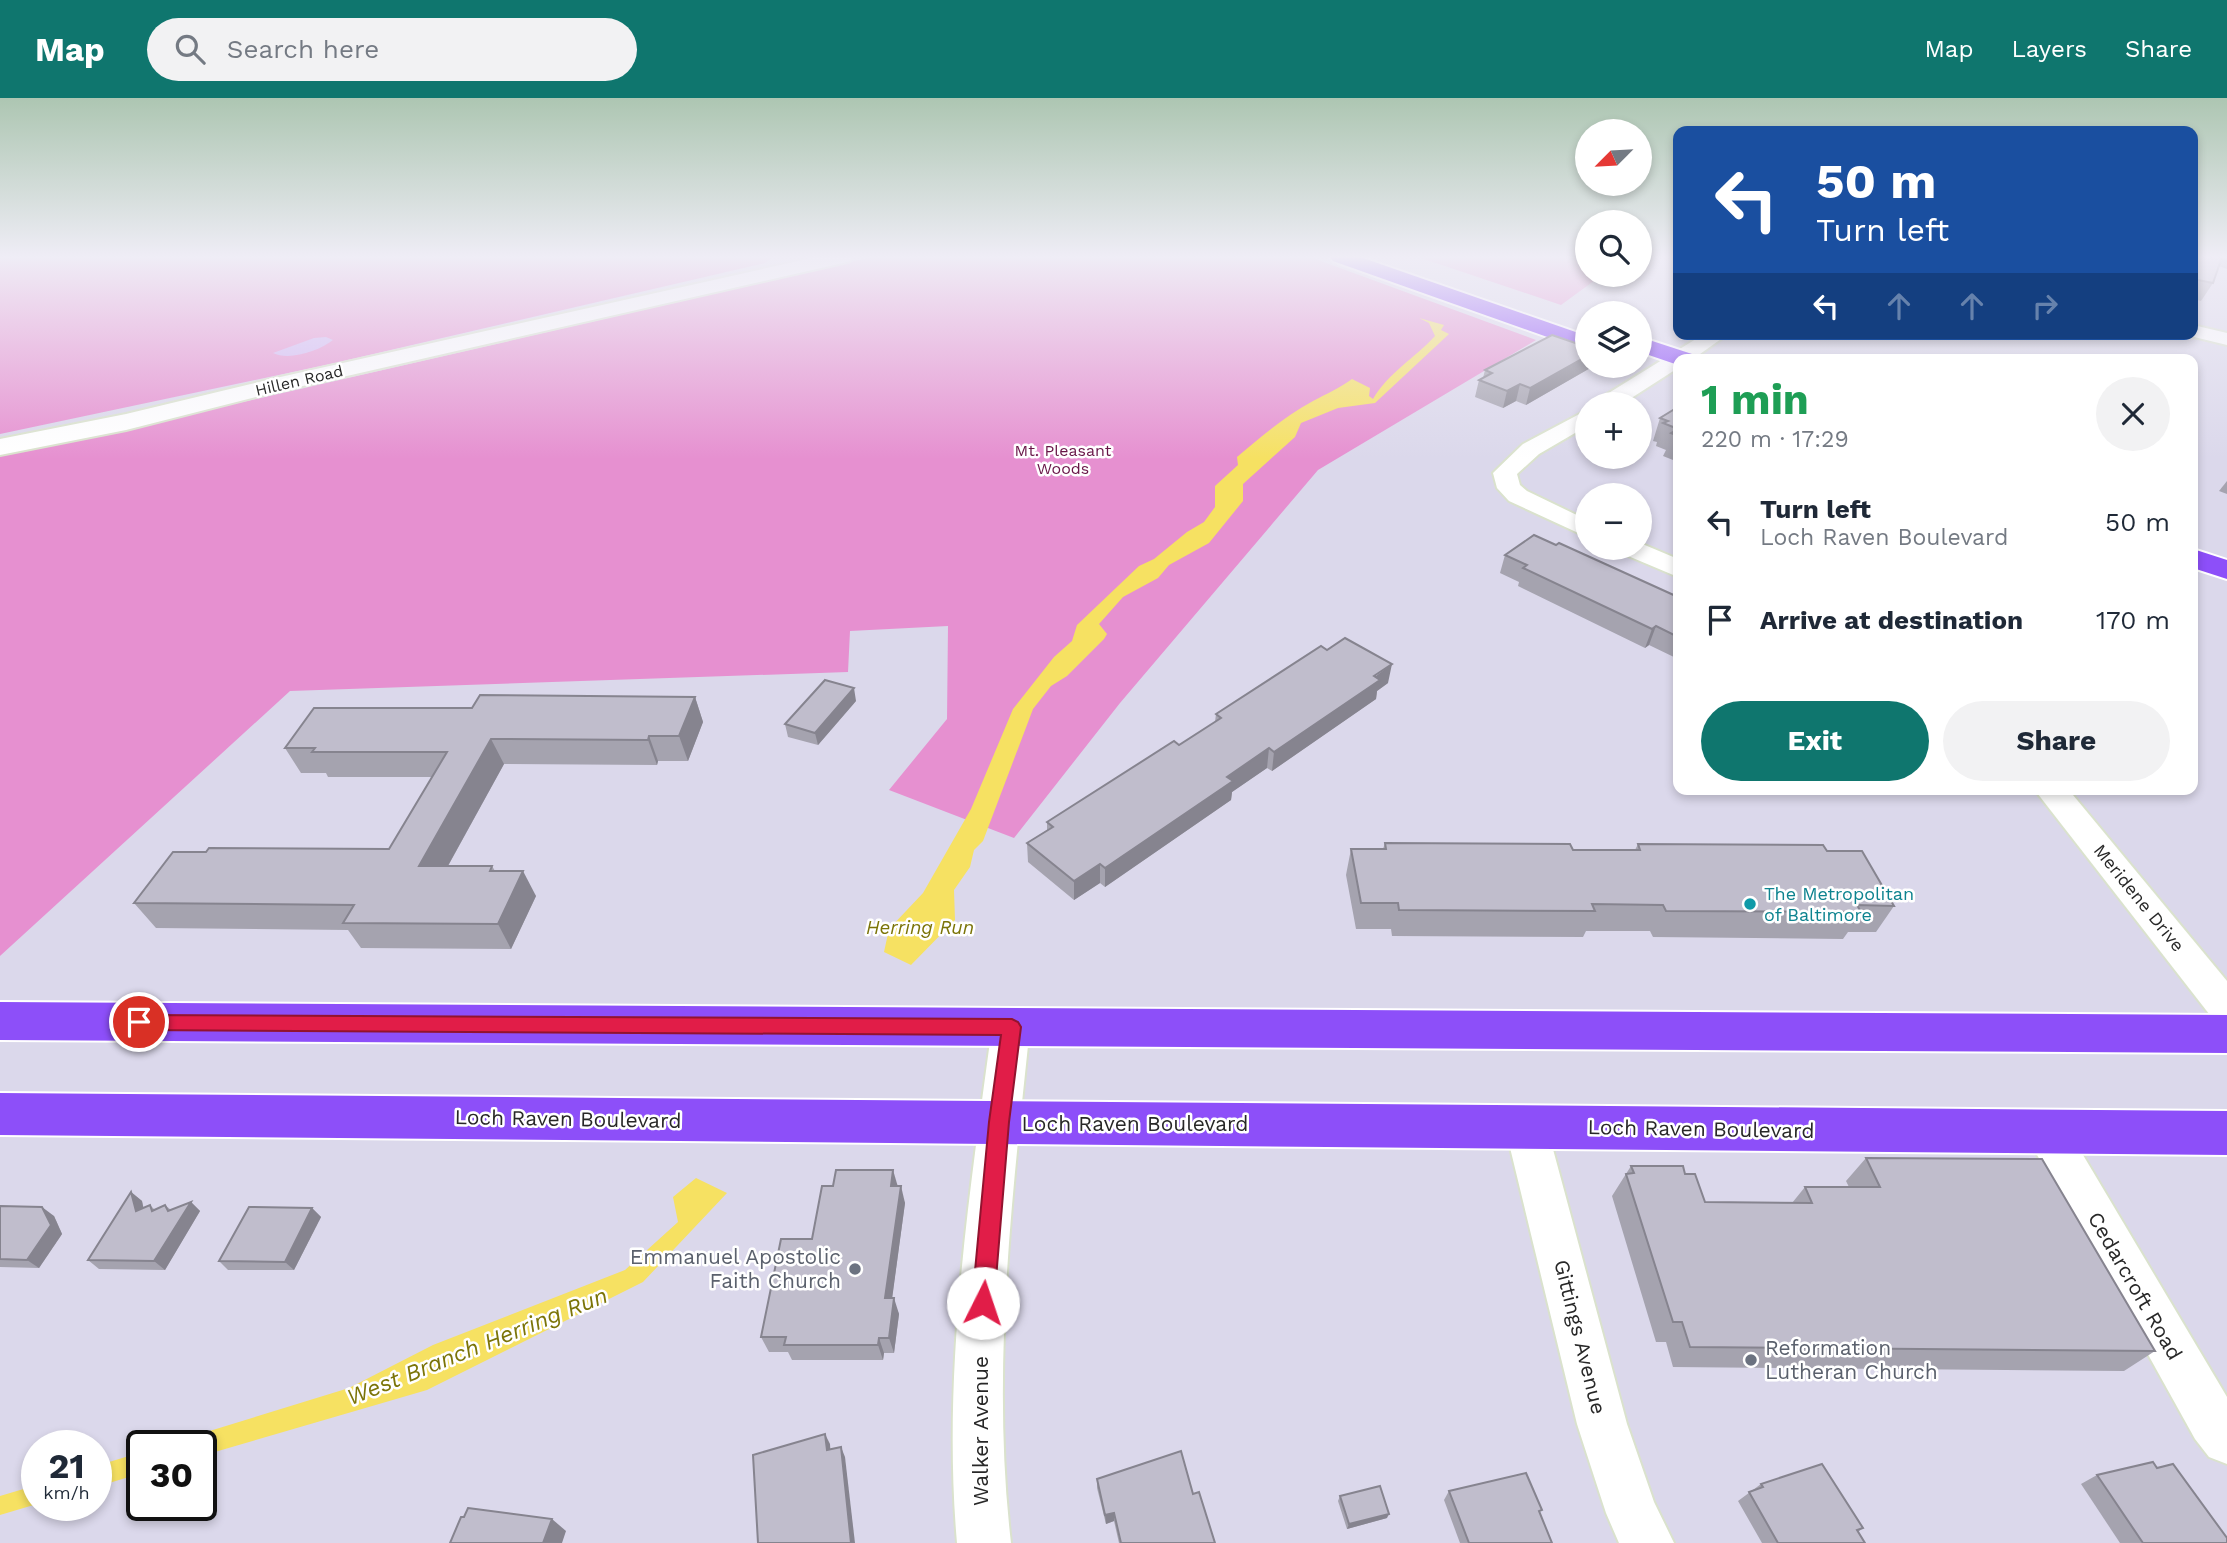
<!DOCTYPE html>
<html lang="en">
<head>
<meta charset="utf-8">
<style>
	:root { --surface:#fff; --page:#f2f2f3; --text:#1f2937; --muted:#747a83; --accent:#0f766e }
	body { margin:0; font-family:"Work Sans",sans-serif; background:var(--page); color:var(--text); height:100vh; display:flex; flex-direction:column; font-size:26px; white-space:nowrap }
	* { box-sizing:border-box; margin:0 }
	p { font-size:23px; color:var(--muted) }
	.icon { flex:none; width:38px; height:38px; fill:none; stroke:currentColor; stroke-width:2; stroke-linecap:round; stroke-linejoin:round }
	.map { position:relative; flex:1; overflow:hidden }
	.side { position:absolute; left:1673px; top:256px; width:525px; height:441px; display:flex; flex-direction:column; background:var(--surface); border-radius:14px; box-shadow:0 4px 10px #0003 }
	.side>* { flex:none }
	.banner { position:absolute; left:1673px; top:28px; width:525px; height:214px; border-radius:14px; box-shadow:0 4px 10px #0003; background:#1a4fa0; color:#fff; overflow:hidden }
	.needle { width:46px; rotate:246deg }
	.buttons { position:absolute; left:1575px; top:21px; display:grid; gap:14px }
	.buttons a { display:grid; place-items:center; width:77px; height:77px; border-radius:50%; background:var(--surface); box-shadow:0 4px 10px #0003; font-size:35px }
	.speed { position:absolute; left:21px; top:1332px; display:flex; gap:14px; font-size:35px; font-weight:700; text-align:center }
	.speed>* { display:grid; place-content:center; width:91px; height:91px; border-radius:50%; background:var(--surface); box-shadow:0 4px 10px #0003; line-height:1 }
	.speed small { font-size:18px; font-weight:400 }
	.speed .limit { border:4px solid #111; border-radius:10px; background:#fff; color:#111 }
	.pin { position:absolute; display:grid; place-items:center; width:60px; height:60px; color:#fff; margin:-30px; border:4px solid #fff; border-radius:50%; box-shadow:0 2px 7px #0007 }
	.me { position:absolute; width:77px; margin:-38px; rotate:4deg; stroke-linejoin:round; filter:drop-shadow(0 0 5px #0008) }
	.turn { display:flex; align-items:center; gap:24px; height:147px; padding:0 28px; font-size:32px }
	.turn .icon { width:91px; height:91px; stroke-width:2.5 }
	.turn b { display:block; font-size:49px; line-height:60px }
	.lanes { display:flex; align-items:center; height:66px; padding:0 28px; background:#0003; justify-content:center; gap:35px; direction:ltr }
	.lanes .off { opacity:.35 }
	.round { display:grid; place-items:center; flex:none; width:74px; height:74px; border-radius:37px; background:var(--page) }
	.overview { display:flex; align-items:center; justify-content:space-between; height:119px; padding:0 28px }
	h1 { font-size:42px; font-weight:700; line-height:52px; color:#1e9e55 }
	.primary-button { display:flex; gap:14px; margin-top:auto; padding:14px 28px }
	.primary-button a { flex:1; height:80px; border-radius:42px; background:var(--accent); color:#fff; font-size:28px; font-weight:700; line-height:80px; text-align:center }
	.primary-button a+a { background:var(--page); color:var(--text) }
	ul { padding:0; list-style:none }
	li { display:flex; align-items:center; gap:21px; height:98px; padding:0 28px }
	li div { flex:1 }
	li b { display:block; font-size:26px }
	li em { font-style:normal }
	header { display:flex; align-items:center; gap:42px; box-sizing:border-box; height:98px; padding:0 35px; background:var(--accent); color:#fff }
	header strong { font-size:33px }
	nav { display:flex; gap:38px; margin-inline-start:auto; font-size:24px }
	.search { width:490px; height:63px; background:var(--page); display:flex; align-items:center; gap:18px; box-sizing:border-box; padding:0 24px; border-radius:38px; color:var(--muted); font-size:26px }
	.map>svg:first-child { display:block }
	.green { fill:#e690d0 }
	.sand { fill:#d2b7f4 }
	.water { fill:#f6e162 }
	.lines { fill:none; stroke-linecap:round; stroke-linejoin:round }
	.minor-casing { stroke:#dae2cd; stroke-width:4 }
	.tertiary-casing { stroke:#dae2cd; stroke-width:4 }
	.primary-casing { stroke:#fff; stroke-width:4 }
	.minor { fill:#fff; fill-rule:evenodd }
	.tertiary { fill:#fff; fill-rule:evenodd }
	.primary { fill:#8d4ff9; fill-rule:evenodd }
	.wall { fill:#a5a3af }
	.shaded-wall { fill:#86848f }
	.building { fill:#c0bdcc; stroke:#86848f; stroke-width:2 }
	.route { fill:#e11d48; stroke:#92132f; stroke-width:2 }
	.culture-dot { fill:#0f9aa8; stroke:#fff; stroke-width:2.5 }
	.worship-dot { fill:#6b7280; stroke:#fff; stroke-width:2.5 }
	.labels { text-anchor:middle; stroke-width:5; stroke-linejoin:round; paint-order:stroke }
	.far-street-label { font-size:16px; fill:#282828; stroke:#fff }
	.far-park-label { font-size:16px; fill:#681547; stroke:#fff }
	.culture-label { font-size:18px; fill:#0d838f; stroke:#fff; text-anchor:start }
	.street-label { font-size:18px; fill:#282828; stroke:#fff }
	.water-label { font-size:19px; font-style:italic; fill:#7b7408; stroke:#fff }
	.near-street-label { font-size:21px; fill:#282828; stroke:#fff }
	.near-worship-label { font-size:21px; fill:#5b616d; stroke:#fff; text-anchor:end }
	.near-water-label { font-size:23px; font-style:italic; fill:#7b7408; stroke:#fff }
</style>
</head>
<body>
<header>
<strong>Map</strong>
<div class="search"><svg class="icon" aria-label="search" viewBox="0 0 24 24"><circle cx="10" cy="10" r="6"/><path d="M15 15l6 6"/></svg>Search here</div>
<nav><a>Map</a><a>Layers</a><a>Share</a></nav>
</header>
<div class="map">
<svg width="2227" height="1445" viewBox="0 0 2227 1445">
	<rect width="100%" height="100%" fill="#dbd8eb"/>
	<g class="green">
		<path d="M0,159H772L765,165L326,267L0,336Z"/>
		<path d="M873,159H1310L1536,242L1318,372L1120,605L1014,740L889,692L947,621L948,528L850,533L848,574L290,593L0,858V354L73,342L287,294Z"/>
		<path d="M1418,159H1587V177H1602L1561,207Z"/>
	</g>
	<path class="sand" d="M326,239L333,242C319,253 289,263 273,255L314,240Z"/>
	<g class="water">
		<path d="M1419,220L1444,227L1441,232L1449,236L1375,305L1338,310L1301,325L1295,339L1243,386V403L1209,445L1169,467L1158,480L1123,499L1099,526L1107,536L1104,541L1067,578L1051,588L1033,611L983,743L974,752L970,769L954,792L955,822L911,867L884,854L889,831L923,795L971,711L1013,611L1054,559L1072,543L1077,527L1139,468L1154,461L1187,434L1204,424L1215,409V388L1238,367L1237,359C1261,339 1285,318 1313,303C1328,295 1338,291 1352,281L1370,290L1369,298L1373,301C1388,275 1415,260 1435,238L1429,225Z"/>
		<path d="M696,1080L727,1095L643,1184L427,1292L201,1358V1348L164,1347L349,1290L433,1247L625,1172L678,1124L673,1099Z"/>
		<path d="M142,1354V1375L96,1389V1368Z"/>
		<path d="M37,1387V1406L0,1417V1398Z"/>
	</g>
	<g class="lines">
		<g class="minor-casing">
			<g id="minor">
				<path d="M2193,227L2227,235V247L2186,237L2193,236Z"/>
				<path d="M1704,236H1728L1693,261H1678V270L1622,306H1596L1599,301Z"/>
				<path d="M1587,312V328L1539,356L1517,376L1520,387L1527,393L1587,422V439L1509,403L1497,390L1493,375L1523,346Z"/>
				<path d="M1640,445L1678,461V479L1621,455L1617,450H1640Z"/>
				<path d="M2034,691H2068L2227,883V926L2213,921Z"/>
				<path d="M1011,913L1025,918L1030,929C1012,1099 991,1274 1011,1445H957C942,1274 969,1099 992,929L997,918Z"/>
				<path d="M1526,1011L1541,1016L1547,1029L1627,1326L1654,1404L1674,1445H1619L1606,1415L1577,1326L1505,1029L1511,1016Z"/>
				<path d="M2046,1014L2061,1020L2227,1299V1366L2209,1359L2195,1341L2031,1046L2025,1033L2031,1020Z"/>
			</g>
		</g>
		<g class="tertiary-casing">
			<path id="tertiary" d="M816,159H853L850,163L843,165L268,296L126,332L0,357V341L126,316L267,282Z"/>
		</g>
		<g class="primary-casing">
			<g id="primary">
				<path d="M1330,159H1360L1587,238V253L1333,163Z"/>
				<path d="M1640,239L1692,256L1696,261H1678V267L1640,254Z"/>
				<path d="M2193,451L2227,462V481L2193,470Z"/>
				<path d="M0,904L2227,917V955L0,942Z"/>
				<path d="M0,995L2227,1013V1057L0,1037Z"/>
			</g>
		</g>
		<use href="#minor" class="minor"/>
		<use href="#tertiary" class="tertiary"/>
		<use href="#primary" class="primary"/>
	</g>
	<g class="wall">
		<path d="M2193,159H2227V171L2219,168L2213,185L2201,203L2193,201Z"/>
		<path d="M1593,268L1592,269L1526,307L1516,303L1503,310L1475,299L1479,282L1483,280L1485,272Z"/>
		<path d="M1678,309V364L1663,358L1666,352L1656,348L1657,344L1653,343L1660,320Z"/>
		<path d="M2227,383V396L2219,393Z"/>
		<path d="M1556,447L1678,499V561L1649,547L1645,550L1518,488L1519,484L1500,475L1505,457Z"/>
		<path d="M1388,585L1377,593L1376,601L1272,673L1267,670L1232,694L1231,702L1105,789L1100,785L1074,802L1028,764L1027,745L1047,732V724L1179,647L1215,624L1216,616Z"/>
		<path d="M695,599L703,624L688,663H658L657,667L504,666L448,768H492L495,773L536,798L511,851L361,850L348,832L156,830L134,805L206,754L389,751L432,679H328L326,675H301L285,650L472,610Z"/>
		<path d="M856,603L818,647L788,639L785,626Z"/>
		<path d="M1385,745L1573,752H1635L1638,746L1827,753L1894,808L1876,834H1848L1843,841L1653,839L1650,833H1586L1583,839L1392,838L1391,831H1356L1346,777L1351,751H1383Z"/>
		<path d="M1866,1060L2155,1253L2124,1273L1673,1269L1666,1244H1656L1612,1098L1631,1068L1685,1076L1705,1104L1792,1105L1805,1089H1849L1846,1083Z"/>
		<path d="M897,1088L905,1105L892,1200L899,1216L894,1255H884L883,1262H792L788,1254H769L761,1239Z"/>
		<path d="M131,1094L142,1103L143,1110L150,1107L155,1112L165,1107L171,1112L191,1104L200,1113L165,1172L99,1171L88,1162Z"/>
		<path d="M0,1108L54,1118L62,1136L39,1170L0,1169Z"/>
		<path d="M312,1110L321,1119L294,1172H228L219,1163Z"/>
		<path d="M2157,1370L2227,1445H2120L2081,1386L2097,1377Z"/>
		<path d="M1097,1381L1193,1396L1215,1445H1119L1114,1423L1106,1426L1097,1390Z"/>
		<path d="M1761,1386L1863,1430L1858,1434L1865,1445H1762L1738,1403Z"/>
		<path d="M1449,1393L1540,1416L1552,1445H1460L1444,1402Z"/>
		<path d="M1340,1398L1387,1420L1347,1431L1338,1403Z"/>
	</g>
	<g class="shaded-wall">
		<path d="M1587,258V268H1593L1592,269L1526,307L1530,290Z"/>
		<path d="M1520,286L1516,303L1503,310L1507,293Z"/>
		<path d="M1656,528L1649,547L1645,550L1652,531Z"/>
		<path d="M1392,566L1388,585L1377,593L1376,601L1272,673L1274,654Z"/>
		<path d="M854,590L856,603L818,647L815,635Z"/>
		<path d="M695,599L703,624L688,663L679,638Z"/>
		<path d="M649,638L658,663L657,667L648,642Z"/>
		<path d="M491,641L504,666L434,793L419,768Z"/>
		<path d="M1269,650L1267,670L1232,694L1231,702L1105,789V770L1227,679Z"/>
		<path d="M1100,766V785L1074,802V783Z"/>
		<path d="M523,773L536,798L511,851L498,826Z"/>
		<path d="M893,1072L898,1089L891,1088Z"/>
		<path d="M901,1088L905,1105L890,1216L885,1200Z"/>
		<path d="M131,1094L142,1103L146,1122L136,1113Z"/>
		<path d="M191,1104L200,1113L165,1172L154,1163Z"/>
		<path d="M42,1109L54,1118L62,1136L39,1170L27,1162Z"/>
		<path d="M312,1110L321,1119L294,1172L285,1164Z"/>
		<path d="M894,1200L899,1216L894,1255L889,1240Z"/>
		<path d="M879,1240L884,1255L883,1262L878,1247Z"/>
		<path d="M825,1336L830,1346L831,1362L827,1352Z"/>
		<path d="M841,1349L845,1359L855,1445H851Z"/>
		<path d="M1114,1415V1423L1106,1426L1105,1417Z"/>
		<path d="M1389,1416L1387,1420L1347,1431L1349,1426Z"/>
		<path d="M552,1421L566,1433L562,1445H543Z"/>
	</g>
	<g class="building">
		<path d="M2193,159H2222L2213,185L2193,181Z"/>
		<path d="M1552,237L1587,249V258L1530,290L1520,286L1507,293L1479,282L1492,275L1485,272Z"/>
		<path d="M1678,309V338L1671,335L1678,331L1663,325L1668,323L1660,320Z"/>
		<path d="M1534,437L1556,447L1559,445L1678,499V539L1656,528L1652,531L1523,470L1527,467L1505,457Z"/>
		<path d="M1345,540L1392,566L1374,578L1380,582L1274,654L1269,650L1227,679L1233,683L1105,770L1100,766L1074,783L1027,745L1053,729L1047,724L1174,643L1179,647L1221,620L1216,616L1321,548L1327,552Z"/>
		<path d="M825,582L854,590L815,635L785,626Z"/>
		<path d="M480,597L695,599L679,638H649L648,642L491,641L419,768H492L490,773H523L498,826L343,825L354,807L134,805L173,754H206L209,750L389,751L447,654H312L315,650H285L314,610H472Z"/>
		<path d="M1385,745L1570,746L1573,752H1640L1638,746L1823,747L1827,753H1862L1894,808L1857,807L1861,814L1666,813L1663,807L1592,806L1595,813L1399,812L1398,805H1361L1351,751H1386Z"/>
		<path d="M1866,1060L2042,1061L2155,1253L1690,1249L1682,1224H1673L1626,1076L1634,1075L1631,1068H1683L1685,1076H1695L1705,1104L1812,1105L1805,1089H1880Z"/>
		<path d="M836,1072H893L891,1088H901L885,1200H894L889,1240H879L878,1247H784L786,1239H761L781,1141H812L822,1088H833Z"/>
		<path d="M131,1094L136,1113L150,1107L152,1113L165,1107L168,1113L191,1104L154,1163L88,1162Z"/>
		<path d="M0,1108L42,1109L51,1127L27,1162L0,1161Z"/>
		<path d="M249,1109L312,1110L285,1164L219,1163Z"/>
		<path d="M825,1336L827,1352L841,1349L851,1445H758L753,1357Z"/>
		<path d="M1181,1353L1193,1396L1199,1394L1215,1445H1121L1114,1415L1105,1417L1097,1381Z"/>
		<path d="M2153,1364L2157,1370L2173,1366L2227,1440V1445H2143L2097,1377Z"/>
		<path d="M1822,1366L1863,1430L1857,1432L1865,1445H1778L1749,1394L1763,1389L1761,1386Z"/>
		<path d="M1526,1375L1542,1412L1539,1413L1552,1445H1469L1449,1393Z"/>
		<path d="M1380,1388L1389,1416L1349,1426L1340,1398Z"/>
		<path d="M468,1410L552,1421L543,1445H450L461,1419H464Z"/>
	</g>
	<linearGradient id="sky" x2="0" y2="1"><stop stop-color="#adc6b2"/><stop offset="0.44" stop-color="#efedf6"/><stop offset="1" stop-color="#efedf6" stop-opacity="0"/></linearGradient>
	<rect width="2227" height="361" fill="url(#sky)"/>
	<path class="route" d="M139,917L1012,921L1018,924L1021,929L1009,1024L994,1205L991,1213L983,1216L975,1213L972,1205L989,1024L1001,937L139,932L132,930L130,924L132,919Z"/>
	<circle class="culture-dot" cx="1750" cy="806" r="7"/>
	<g class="worship-dot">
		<circle cx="855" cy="1171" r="7"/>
		<circle cx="1751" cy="1262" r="7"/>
	</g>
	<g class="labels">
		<g class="far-street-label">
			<text transform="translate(299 282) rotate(-13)" y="6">Hillen Road</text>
		</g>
		<g class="far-park-label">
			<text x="1063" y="358">Mt. Pleasant<tspan x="1063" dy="18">Woods</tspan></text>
		</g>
		<g class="culture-label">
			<text x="1764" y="802">The Metropolitan<tspan x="1764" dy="21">of Baltimore</tspan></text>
		</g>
		<g class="street-label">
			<text transform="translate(2139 800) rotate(51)" y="6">Meridene Drive</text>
		</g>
		<g class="water-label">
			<text x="920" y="836">Herring Run</text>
		</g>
		<g class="near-street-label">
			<text transform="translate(568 1021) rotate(1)" y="7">Loch Raven Boulevard</text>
			<text x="1135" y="1033">Loch Raven Boulevard</text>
			<text transform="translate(1701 1031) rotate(1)" y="7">Loch Raven Boulevard</text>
			<text transform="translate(2135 1188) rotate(60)" y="7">Cedarcroft Road</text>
			<text transform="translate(1580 1239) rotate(76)" y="7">Gittings Avenue</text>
			<text transform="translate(981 1333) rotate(-90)" y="7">Walker Avenue</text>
		</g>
		<g class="near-worship-label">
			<text x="841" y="1166">Emmanuel Apostolic<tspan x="841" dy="24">Faith Church</tspan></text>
			<text x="1765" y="1257" text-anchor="start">Reformation<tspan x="1765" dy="24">Lutheran Church</tspan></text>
		</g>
		<g class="near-water-label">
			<text transform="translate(477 1248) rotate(-22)" y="8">West Branch Herring Run</text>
		</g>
	</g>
</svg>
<div class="buttons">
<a><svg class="needle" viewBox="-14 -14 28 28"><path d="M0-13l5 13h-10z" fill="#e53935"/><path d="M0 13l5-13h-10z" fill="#747a83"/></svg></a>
<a><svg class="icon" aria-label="search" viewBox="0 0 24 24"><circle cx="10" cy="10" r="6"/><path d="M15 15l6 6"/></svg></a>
<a><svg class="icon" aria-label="layers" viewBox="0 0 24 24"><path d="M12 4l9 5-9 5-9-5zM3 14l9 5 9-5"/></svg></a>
<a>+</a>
<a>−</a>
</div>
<div class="speed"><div>21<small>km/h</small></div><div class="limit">30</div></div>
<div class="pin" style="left:139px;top:924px;background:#d93025"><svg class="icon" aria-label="arrive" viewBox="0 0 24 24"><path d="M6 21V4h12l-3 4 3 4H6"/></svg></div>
<svg class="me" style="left:983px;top:1205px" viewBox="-20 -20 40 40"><circle r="19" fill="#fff"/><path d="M0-13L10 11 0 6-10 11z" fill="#e11d48"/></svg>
<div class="banner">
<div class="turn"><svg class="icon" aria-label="left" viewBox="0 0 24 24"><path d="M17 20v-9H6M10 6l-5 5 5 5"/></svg><div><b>50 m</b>Turn left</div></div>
<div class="lanes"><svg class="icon" aria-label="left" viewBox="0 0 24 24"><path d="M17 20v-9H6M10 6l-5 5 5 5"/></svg><svg class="icon off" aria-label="ahead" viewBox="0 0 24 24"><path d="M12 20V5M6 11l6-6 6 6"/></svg><svg class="icon off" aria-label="ahead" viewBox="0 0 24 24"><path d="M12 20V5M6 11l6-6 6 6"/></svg><svg class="icon off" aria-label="right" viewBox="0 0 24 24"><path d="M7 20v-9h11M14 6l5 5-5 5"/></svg></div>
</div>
<section class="side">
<div class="overview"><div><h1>1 min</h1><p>220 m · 17:29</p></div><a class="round"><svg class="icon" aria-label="close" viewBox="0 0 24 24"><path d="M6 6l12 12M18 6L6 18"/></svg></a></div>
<ul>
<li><svg class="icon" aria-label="left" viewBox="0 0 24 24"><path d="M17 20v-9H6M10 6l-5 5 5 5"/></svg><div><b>Turn left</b><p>Loch Raven Boulevard</p></div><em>50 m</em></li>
<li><svg class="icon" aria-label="arrive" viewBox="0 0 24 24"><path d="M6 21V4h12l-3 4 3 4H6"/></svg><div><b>Arrive at destination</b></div><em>170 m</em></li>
</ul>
<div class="primary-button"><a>Exit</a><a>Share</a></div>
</section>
</div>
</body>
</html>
